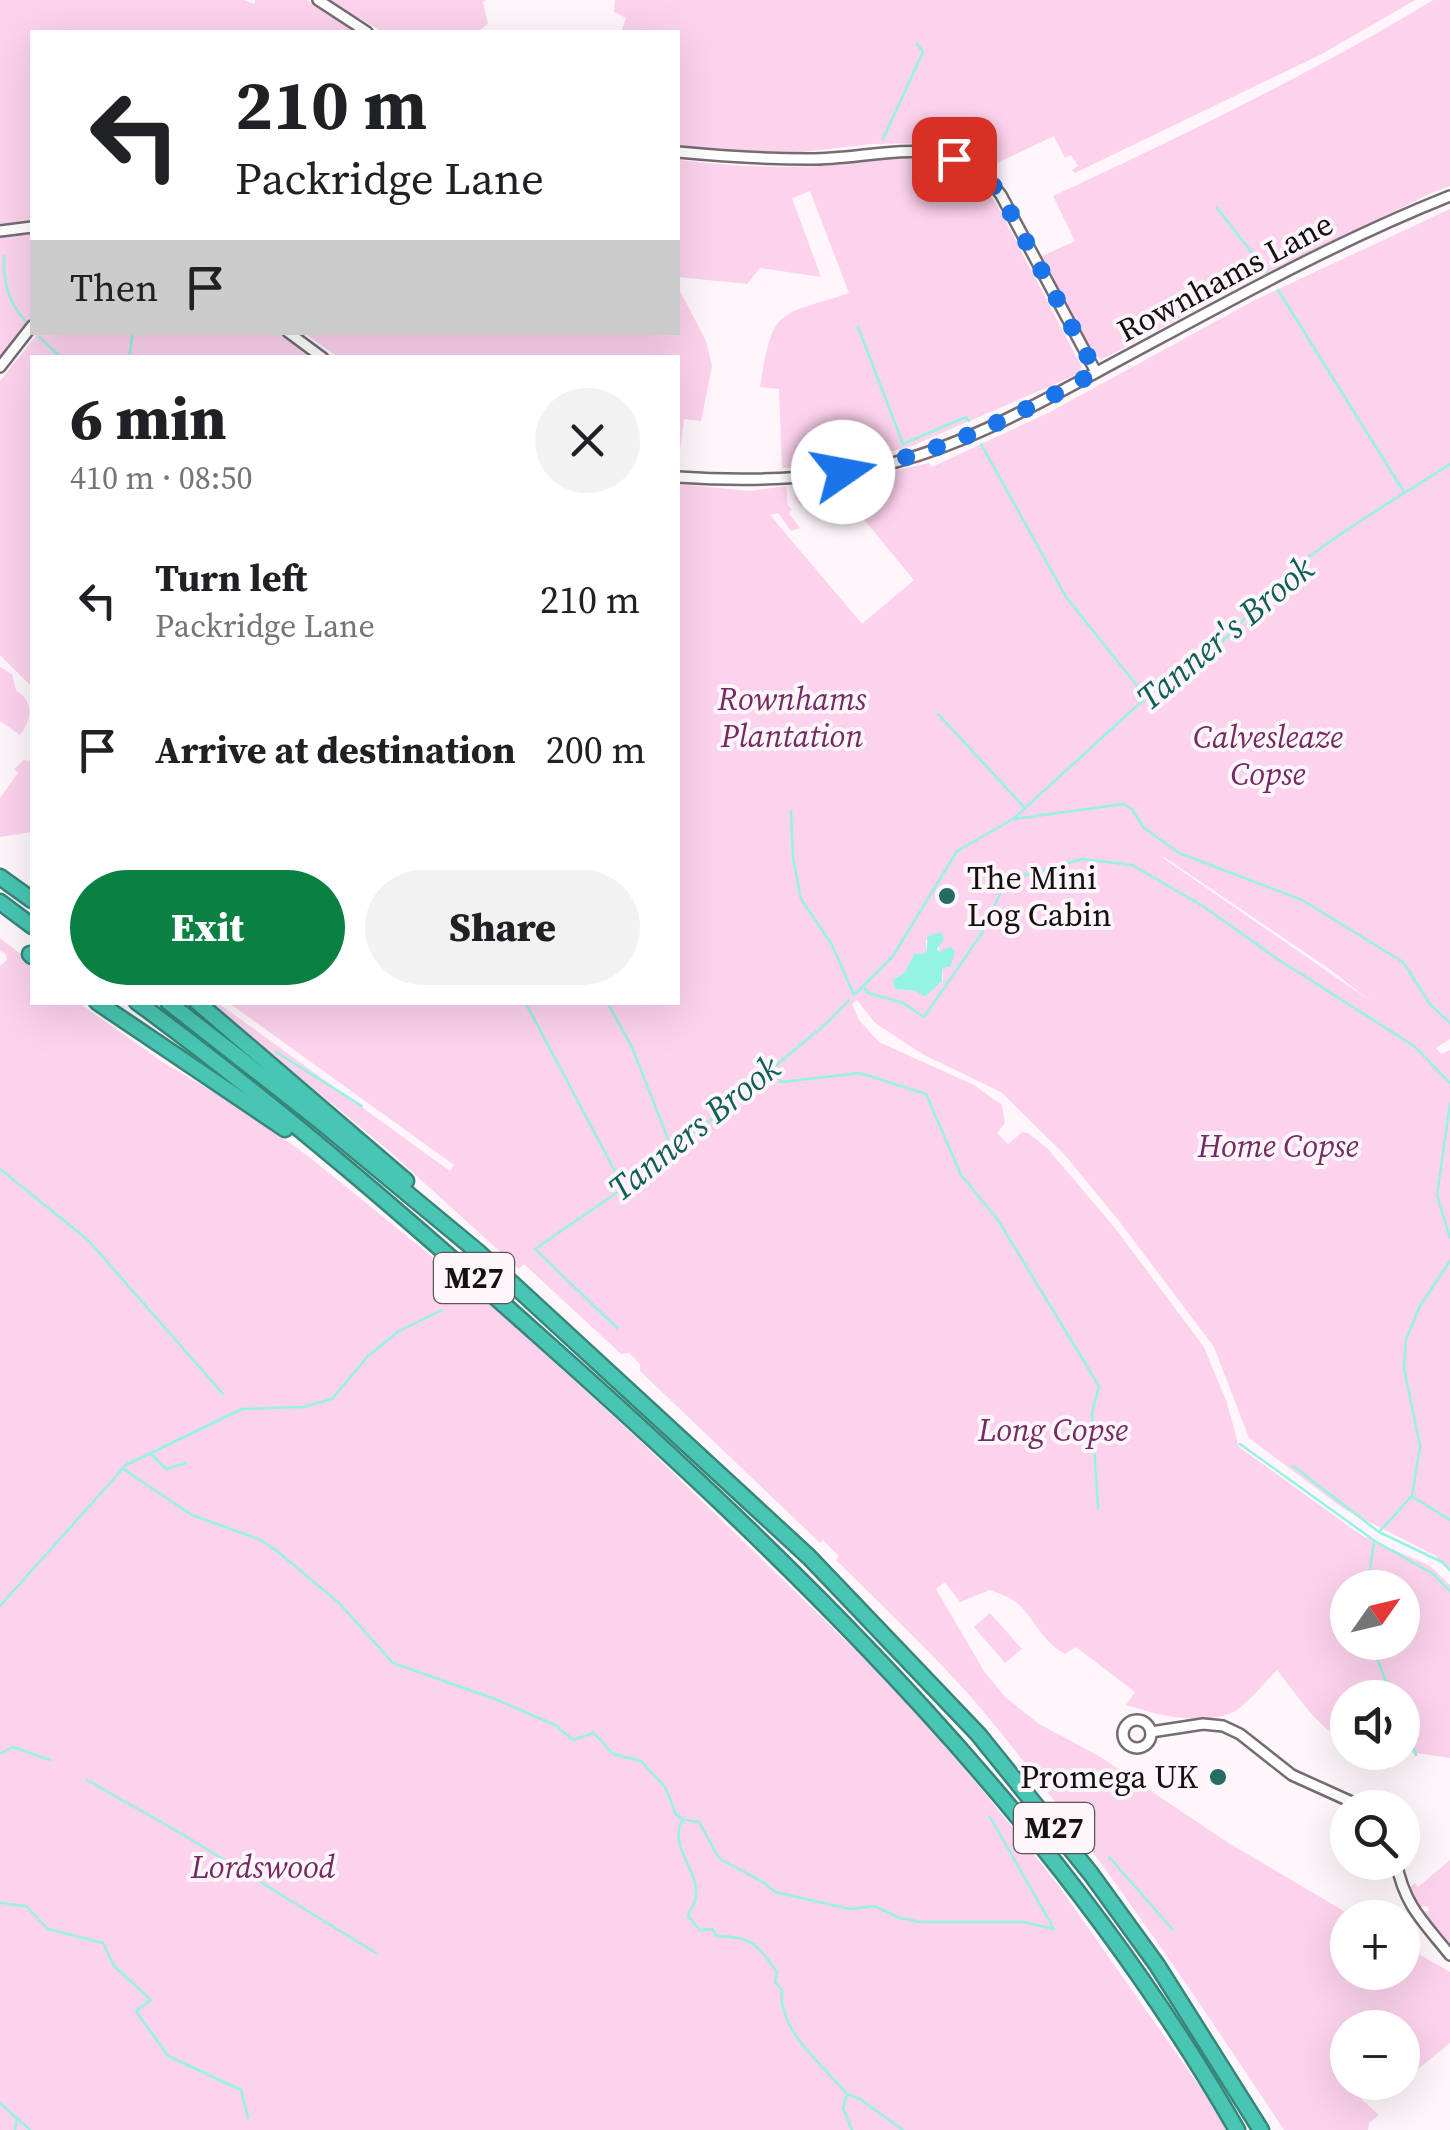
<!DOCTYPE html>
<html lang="en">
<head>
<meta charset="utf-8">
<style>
	:root { --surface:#fff; --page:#f2f2f2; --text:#202124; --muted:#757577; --accent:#0b8043 }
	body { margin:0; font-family:"Source Serif 4",serif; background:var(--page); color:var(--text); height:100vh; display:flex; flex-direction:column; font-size:38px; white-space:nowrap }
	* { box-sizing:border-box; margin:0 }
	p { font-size:32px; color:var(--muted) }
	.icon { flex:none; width:55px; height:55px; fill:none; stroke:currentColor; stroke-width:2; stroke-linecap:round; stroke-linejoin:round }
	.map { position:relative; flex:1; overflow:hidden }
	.sheet { position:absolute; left:30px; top:355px; width:650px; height:650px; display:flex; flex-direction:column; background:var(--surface); border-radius:0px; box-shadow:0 10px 40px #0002 }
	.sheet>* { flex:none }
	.top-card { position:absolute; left:30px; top:30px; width:650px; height:305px; border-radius:0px; box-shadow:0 10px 40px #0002; background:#fff; color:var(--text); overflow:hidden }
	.needle { width:65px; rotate:56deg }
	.controls { position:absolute; left:1330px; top:1570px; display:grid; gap:20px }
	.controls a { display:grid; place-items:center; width:90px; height:90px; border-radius:50%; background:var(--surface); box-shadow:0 10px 40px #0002; font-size:50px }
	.pin { position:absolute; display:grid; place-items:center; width:85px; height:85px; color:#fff; margin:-42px; border-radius:20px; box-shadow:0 5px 15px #0006 }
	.me { position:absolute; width:110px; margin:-55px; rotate:78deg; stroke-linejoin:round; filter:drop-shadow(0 0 8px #0008) }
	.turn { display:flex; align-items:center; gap:35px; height:210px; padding:0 40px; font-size:45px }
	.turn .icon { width:130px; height:130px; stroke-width:2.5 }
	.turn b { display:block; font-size:70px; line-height:85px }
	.then { display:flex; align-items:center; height:95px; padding:0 40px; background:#0003; gap:20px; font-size:38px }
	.round { display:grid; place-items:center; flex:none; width:105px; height:105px; border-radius:52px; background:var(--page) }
	.summary { display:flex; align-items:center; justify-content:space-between; height:170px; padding:0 40px }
	h1 { font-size:60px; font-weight:800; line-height:75px }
	.button { display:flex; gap:20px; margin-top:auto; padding:20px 40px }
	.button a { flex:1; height:115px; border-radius:60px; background:var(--accent); color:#fff; font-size:40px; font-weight:800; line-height:115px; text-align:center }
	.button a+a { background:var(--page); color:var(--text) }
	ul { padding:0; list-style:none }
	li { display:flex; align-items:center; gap:30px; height:150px; padding:0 40px }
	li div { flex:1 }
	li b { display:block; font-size:38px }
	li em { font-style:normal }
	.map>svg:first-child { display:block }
	.green { fill:#fcd2ed; fill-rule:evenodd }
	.water { fill:#94f3e3 }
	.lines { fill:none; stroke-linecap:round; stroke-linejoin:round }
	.stream { stroke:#94f3e3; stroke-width:2.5 }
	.minor-casing { stroke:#746c71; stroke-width:14 }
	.highway-casing { stroke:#36867b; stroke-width:19 }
	.minor { stroke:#fff; stroke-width:9 }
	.highway { stroke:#49c5b3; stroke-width:14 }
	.route { stroke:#1a73e8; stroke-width:18; stroke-dasharray:0 32.4 }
	.poi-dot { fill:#256c62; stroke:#fff6fb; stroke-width:4 }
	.labels { text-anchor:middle; stroke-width:8; stroke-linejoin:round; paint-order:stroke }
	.shield { fill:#fff6fb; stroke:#5a5658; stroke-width:2.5 }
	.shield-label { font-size:30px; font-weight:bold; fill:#131112 }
	.street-label { font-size:32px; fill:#131112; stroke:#fff6fb }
	.park-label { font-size:32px; font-style:italic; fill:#752b61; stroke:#fff6fb }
	.poi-label { font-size:32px; fill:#131112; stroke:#fff6fb; text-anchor:start }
	.water-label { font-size:35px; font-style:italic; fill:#0e5f55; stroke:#fff6fb }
</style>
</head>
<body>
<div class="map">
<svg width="1450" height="2130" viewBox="0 0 1450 2130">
	<rect width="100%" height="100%" fill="#fff6fb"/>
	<g class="green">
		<path d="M0,0H243L255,4V0H307L357,32H32V223L0,227Z"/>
		<path d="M328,0H486L483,2L488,24L477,32H383Z"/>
		<path d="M615,0H1415L1322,54L1075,173L1072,170L1078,166L1071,155L1065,158L1054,136L995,164L938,143L871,144L794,153L678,146V32H621L626,18L614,12Z"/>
		<path d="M1433,0H1450V186C1425,194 1405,207 1381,218C1285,261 1194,311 1101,360L1093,353L1042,256L1075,241L1053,196C1182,136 1311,74 1433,0Z"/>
		<path d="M886,158L915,159L954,165L975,176L997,205L1081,366L1080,373L912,446L834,466L782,468L779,389L760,387C773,305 778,317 849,293L810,191L792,198L821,277L760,268L747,284L678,277V160C747,168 816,171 886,158Z"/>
		<path d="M1450,209V1039L1436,1048L1441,1054L1450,1050V1571L1436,1556L1344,1509L1249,1438L1214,1347L1119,1221L1064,1154L1001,1092L924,1055L875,1023L857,1000L852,1004L859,1020L879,1042L974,1085L1002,1105L1005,1123L997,1133L1008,1144L1022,1132L1028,1133L1048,1149L1115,1228L1204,1347L1227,1403L1239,1447L1361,1535L1430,1566L1450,1585V1758L1403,1751L1402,1698H1348L1347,1743C1318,1728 1297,1695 1277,1670C1264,1683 1245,1708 1229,1714C1195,1725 1158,1715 1126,1705L1135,1692L1076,1647L1065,1654C1039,1640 1034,1615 1013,1600C1006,1595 997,1593 990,1590L960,1602L945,1582L936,1589L984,1671L1005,1697L1039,1724L1099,1756L1227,1842L1354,1917L1348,1918V1972H1402L1403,1945L1450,1972V2043L1412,2074L1403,2060L1402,2028L1379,2027L1370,2015L1361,2027L1348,2028C1347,2046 1340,2060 1338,2078L1379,2115L1369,2123L1368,2130H1284C1189,1986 1093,1844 983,1711C937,1657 887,1611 836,1560L839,1556L823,1540L820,1543L640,1371V1364L629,1353L621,1354L524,1264L519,1269L387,1149L209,1003H218L450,1171L454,1165L229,1003L678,1002V484L750,491L786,486L788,505L792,510L789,513L800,528L791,531L778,513L770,515L862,624L914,580L837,487L801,506L795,499L794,485L866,477L929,463L932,467L1050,412L1255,300ZM1164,857L1328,968L1369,1000L1163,858ZM926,940L939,944V952H955L951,966L942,969L943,980L925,997L915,991L902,990L893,980L905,972L914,954L926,953ZM1348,1588H1402V1642H1348Z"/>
		<path d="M32,231V321L0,361V234Z"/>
		<path d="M678,287L706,341L712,366L701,421L684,419L678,467V358L338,357L304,333L678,332Z"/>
		<path d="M39,332L278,333L311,357L32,358V687L0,655V381Z"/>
		<path d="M0,667L12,674L16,690C34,701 32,720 20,735L0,721Z"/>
		<path d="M24,760L32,761V832L0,837V798L18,773L14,769Z"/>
		<path d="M0,938L32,963V1002L79,1003L164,1063L239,1107L308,1156L488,1302L636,1437L893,1687L979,1786L1058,1885L1207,2097L1226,2130H0V966L7,960L5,953L0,951Z"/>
		<path d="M990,1613L1022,1649L1005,1663L974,1627Z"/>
		<path d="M1450,1860V1947L1421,1914L1429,1910L1427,1906L1415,1908L1408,1889L1415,1883L1418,1887Z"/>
	</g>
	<path class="water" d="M941,932L944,939L937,949L940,952L951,946L955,952L951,966L942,969V981L925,997L915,991L895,989L893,980L905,972L914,954L926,953L928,936Z"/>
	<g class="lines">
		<g class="stream">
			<path d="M883,139L923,52L917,44"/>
			<path d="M1217,208L1267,272"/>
			<path d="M4,256C3,283 8,301 26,322"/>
			<path d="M1278,290L1404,492"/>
			<path d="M858,327L903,444L966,417L969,421"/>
			<path d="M39,337L62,358"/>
			<path d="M129,358L133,332"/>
			<path d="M981,444L1066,597L1146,697"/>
			<path d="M938,714L1025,808"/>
			<path d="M791,811L793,858L801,899L831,943L854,995L893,956L957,851L1013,819L1175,671C1222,655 1249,608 1285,577C1335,533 1395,500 1450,464"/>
			<path d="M1015,819L1123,804L1132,809L1143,827L1179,853L1302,900L1403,962L1430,1004L1450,1023"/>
			<path d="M863,986L868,993L903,1003L924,1017L982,933L1006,881L1082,859L1132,865L1203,906L1276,958L1414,1046L1450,1083"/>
			<path d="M525,1002L623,1186"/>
			<path d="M607,1002L632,1047L668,1139V1153"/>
			<path d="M276,1052L362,1106"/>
			<path d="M770,1071L782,1082L860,1073L926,1094L961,1175L998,1220L1099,1386L1092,1413L1098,1508"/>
			<path d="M1450,1104L1437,1195L1450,1238"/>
			<path d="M0,1169L88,1240L223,1394"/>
			<path d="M617,1328L535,1249L654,1167L828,1022L849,1000"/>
			<path d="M1240,1444L1375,1541L1433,1574L1450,1591"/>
			<path d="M150,1453L166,1469L186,1463"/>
			<path d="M1293,1466L1379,1532L1442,1562L1450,1570"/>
			<path d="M122,1468L192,1515L261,1540L277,1551L339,1603L393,1663L495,1699L555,1725L573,1740L594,1733L613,1754L641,1761L665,1787L676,1814L683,1820L699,1822L719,1858L766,1884L775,1892L850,1909L874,1906L900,1918L921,1922H1023L1054,1929L990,1817"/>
			<path d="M1413,1497L1450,1520"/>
			<path d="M1379,1532L1412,1496L1420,1446L1404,1368L1406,1339L1420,1306L1450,1261"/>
			<path d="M1367,1588L1374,1543"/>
			<path d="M0,1606L126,1465L242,1409L304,1407L332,1399L368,1356L399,1331L442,1310"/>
			<path d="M1371,1642L1392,1698"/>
			<path d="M1402,1718L1416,1755"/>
			<path d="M0,1754L13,1747L50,1760"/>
			<path d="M87,1780L187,1837L376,1953"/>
			<path d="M683,1820C666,1847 703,1872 695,1901C694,1906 689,1910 688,1916L700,1930L712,1929L717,1936C751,1936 760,1946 777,1973L775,1982L782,1990C777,2030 824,2066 847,2094L860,2099L903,2130"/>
			<path d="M1109,1857L1173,1930"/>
			<path d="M0,1903L26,1906L48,1929L103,1943L114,1966L151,2000L136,2011L168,2056L241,2090L248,2118"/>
			<path d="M847,2094L843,2108L852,2130"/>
			<path d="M0,2103L30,2130"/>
			<path d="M15,2130L17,2117"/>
		</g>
		<g class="minor-casing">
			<g id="minor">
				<path d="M318,0L367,32"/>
				<path d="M678,152C721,156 765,159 808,159C878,160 951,126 1001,195L1096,372"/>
				<path d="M0,231L32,227"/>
				<path d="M288,332L323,358"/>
				<path d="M0,367L32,326"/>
				<path d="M678,477C751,482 825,480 896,462C968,443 1031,407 1097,372C1213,310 1327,245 1450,196"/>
				<circle cx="1137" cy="1734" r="14"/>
				<path d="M1151,1732L1203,1724L1223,1726L1240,1734L1292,1775L1365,1808"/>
				<path d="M1396,1862C1405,1907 1424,1922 1450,1955"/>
			</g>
		</g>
		<g class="highway-casing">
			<g id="highway">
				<path d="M0,877L32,900"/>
				<path d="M0,902L32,926"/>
				<path d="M30,954L32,956"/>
				<path d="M97,1002L285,1129"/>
				<path d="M137,1002C281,1108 415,1225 547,1343C807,1575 1063,1825 1237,2130"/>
				<path d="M168,1002L321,1122L478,1252L809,1557L978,1734L1091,1874L1157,1965L1261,2130"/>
				<path d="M197,1002L406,1181"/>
			</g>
		</g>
		<use href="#minor" class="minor"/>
		<use href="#highway" class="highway"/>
	</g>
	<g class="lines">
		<path class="route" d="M843,472C936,456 1015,417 1096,372L1001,195L980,170L954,159"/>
	</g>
	<g class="poi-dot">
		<circle cx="947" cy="896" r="10"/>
		<circle cx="1218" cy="1777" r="10"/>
	</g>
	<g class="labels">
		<g class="shield">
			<rect x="434" y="1253" width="80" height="50" rx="8"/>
			<rect x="1014" y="1803" width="80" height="50" rx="8"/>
		</g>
		<g class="shield-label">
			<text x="474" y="1288">M27</text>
			<text x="1054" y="1838">M27</text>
		</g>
		<g class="street-label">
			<text transform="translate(1225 277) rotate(-28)" y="11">Rownhams Lane</text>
		</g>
		<g class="park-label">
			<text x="792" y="710">Rownhams<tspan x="792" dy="37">Plantation</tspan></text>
			<text x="1268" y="748">Calvesleaze<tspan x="1268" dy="37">Copse</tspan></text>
			<text x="1278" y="1157">Home Copse</text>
			<text x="1053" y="1441">Long Copse</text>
			<text x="263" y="1878">Lordswood</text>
		</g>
		<g class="poi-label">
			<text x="967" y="889">The Mini<tspan x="967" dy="37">Log Cabin</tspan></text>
			<text x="1198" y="1788" text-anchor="end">Promega UK</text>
		</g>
		<g class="water-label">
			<text transform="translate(1225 633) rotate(-40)" y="12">Tanner's Brook</text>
			<text transform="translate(694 1128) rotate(-39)" y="12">Tanners Brook</text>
		</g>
	</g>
</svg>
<div class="controls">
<a><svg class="needle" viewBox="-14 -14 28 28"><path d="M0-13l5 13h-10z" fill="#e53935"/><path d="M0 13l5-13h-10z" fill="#757577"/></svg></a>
<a><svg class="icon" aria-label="sound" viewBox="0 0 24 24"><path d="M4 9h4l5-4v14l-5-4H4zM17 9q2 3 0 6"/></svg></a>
<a><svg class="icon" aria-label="search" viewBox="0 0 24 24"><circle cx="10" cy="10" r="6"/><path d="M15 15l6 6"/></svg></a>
<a>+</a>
<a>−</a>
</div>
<div class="pin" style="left:954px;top:159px;background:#d93025"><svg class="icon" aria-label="arrive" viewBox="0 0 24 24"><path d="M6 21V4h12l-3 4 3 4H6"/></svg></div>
<svg class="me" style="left:843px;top:472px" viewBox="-20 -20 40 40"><circle r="19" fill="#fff"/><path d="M0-13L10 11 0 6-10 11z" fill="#1a73e8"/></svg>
<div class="top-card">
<div class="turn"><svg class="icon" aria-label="left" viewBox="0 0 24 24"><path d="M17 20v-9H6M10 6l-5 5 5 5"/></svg><div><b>210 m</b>Packridge Lane</div></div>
<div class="then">Then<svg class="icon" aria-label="arrive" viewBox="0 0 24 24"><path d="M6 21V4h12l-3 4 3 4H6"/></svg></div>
</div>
<section class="sheet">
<div class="summary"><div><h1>6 min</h1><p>410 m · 08:50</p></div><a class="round"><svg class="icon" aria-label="close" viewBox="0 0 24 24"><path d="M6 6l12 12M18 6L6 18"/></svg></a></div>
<ul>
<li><svg class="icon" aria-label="left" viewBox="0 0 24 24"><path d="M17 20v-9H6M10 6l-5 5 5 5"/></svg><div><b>Turn left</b><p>Packridge Lane</p></div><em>210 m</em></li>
<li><svg class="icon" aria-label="arrive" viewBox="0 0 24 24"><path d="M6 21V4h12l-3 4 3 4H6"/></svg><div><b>Arrive at destination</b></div><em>200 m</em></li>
</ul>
<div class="button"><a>Exit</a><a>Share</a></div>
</section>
</div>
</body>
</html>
